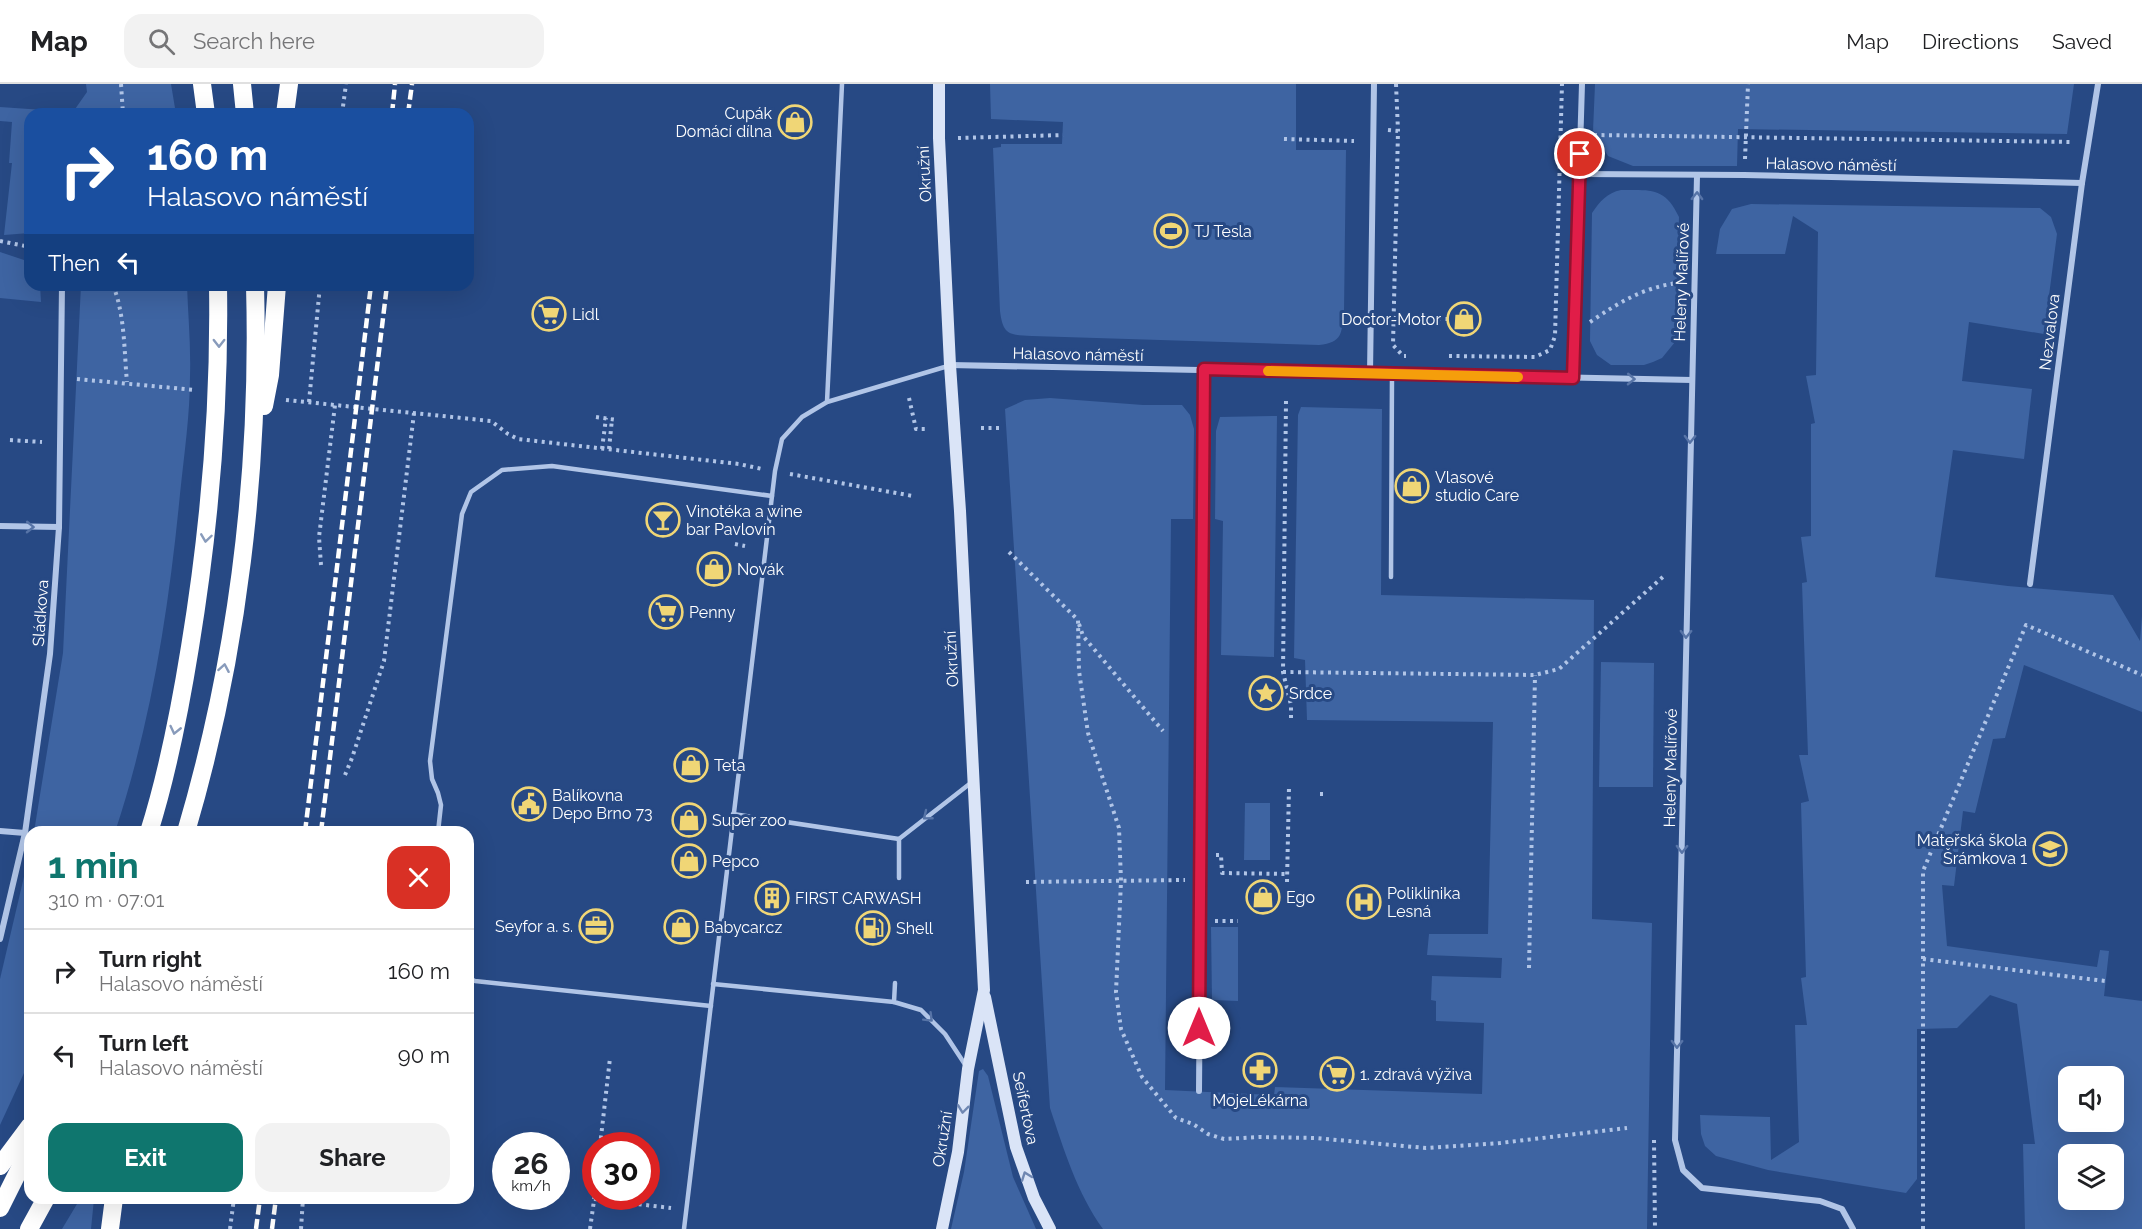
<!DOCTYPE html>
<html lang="en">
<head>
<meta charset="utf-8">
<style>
	:root { --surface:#fff; --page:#f2f2f2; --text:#202124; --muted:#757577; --line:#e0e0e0; --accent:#0f766e }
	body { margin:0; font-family:Raleway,sans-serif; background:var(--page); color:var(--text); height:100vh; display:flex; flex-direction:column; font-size:22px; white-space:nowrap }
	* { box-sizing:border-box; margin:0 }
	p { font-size:20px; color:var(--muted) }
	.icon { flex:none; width:33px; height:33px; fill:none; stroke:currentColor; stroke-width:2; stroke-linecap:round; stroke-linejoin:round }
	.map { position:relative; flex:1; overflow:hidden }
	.drawer { position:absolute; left:24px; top:742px; width:450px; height:378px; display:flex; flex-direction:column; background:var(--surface); border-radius:18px; box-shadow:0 6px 24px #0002 }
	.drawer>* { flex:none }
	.banner { position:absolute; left:24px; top:24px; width:450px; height:183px; border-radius:18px; box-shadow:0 6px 24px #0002; background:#1a4fa0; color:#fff; overflow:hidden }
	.buttons { position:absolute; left:2058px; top:982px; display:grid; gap:12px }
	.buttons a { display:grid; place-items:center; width:66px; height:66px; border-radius:12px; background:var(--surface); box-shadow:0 6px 24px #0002; font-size:30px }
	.speed { position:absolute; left:492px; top:1048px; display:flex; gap:12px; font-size:30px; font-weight:700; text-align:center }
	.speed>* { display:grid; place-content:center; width:78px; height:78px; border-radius:50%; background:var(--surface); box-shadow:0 6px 24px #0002; line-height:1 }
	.speed small { font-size:15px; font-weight:400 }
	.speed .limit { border:9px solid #d22; background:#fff; color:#111 }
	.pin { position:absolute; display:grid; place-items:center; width:51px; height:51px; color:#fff; margin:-26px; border:3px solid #fff; border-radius:50%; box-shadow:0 2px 6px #0007 }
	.me { position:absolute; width:66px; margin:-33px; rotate:0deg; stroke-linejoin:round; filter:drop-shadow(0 0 4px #0008) }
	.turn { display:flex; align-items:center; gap:21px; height:126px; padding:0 24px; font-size:27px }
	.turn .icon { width:78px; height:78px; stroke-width:2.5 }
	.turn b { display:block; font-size:42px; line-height:51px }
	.then { display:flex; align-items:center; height:57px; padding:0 24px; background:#0003; gap:12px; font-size:22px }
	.round { display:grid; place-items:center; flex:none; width:63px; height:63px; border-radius:18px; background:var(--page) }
	.summary { display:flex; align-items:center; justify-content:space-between; height:102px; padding:0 24px }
	h1 { font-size:36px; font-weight:700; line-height:45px; color:var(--accent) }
	.primary-button { display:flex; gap:12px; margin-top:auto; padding:12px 24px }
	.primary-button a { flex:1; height:69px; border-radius:18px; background:var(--accent); color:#fff; font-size:24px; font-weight:700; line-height:69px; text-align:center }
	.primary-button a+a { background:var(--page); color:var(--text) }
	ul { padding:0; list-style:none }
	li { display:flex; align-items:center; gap:18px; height:84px; padding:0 24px; border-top:2px solid var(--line) }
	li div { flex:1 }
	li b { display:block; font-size:22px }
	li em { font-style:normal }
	header { display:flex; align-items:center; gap:36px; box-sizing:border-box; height:84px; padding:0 30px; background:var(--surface); border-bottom:2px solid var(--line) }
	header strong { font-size:28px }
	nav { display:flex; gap:33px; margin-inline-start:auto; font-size:21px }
	.search { width:420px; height:54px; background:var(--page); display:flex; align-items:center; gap:15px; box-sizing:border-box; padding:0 21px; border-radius:18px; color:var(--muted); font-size:22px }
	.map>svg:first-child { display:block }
	.green { fill:#3e64a2; fill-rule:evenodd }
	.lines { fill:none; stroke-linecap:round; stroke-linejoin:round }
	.path { stroke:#b1c5e7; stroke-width:4; stroke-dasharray:3 4.5; stroke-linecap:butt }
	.lane { stroke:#b1c5e7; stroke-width:4.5 }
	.street { stroke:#b1c5e7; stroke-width:6 }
	.secondary { stroke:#dae4f7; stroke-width:12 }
	.highway { stroke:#fff; stroke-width:18 }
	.rail { stroke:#fff; stroke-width:4.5; stroke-dasharray:10 4.5; stroke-linecap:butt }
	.oneway { stroke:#5774a7 }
	.oneway2 { stroke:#889bbb }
	.oneway3 { stroke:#6f87b2 }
	.route-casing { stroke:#92132f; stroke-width:15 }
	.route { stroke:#e11d48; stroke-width:10 }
	.slow { stroke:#f59e0b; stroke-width:10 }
	.labels { text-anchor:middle; stroke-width:6; stroke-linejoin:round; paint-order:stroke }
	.poi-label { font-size:16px; fill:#fff; stroke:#274984; text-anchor:start }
	.street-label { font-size:16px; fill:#fff; stroke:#274984 }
</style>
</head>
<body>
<header>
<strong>Map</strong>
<div class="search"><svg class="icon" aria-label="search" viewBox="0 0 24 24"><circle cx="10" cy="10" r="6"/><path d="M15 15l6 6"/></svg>Search here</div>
<nav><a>Map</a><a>Directions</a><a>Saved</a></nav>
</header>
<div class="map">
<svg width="2142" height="1145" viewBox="0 0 2142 1145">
	<rect width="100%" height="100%" fill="#274984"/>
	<g class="green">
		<path d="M86,0H171L176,30H30V149L4,151L12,79H9L12,38L0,37V23L73,28L87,8Z"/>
		<path d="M990,0H1296V66H1346L1344,229C1341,250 1343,258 1319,261L1032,252C1009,251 1003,251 1000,227L993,64L1001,63V60H1062L1063,38L991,35Z"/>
		<path d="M1595,0H2074L2067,50L1738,45L1737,82H1633L1608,72L1593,47Z"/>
		<path d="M1621,106C1651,106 1665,103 1679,133L1675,258L1662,274L1653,278L1644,281H1611L1597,271L1590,257L1592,129C1600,117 1607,109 1621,106Z"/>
		<path d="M1751,120L2040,124L2051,133L2057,150L2044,250L1969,238L1962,297L2032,305L2024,375L1953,366L1935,493L2008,502L2113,511L2140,557L2142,532V628L2024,581L2005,654L1993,655L1975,729L1963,727L1954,802L1942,801L1947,862L2097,883L2100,866L2109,867L2104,912L2142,917V1145H2025L2023,1060H2035L2017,920L1990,911L1957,944L1917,945V1095L1906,1109L1768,1086L1716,1072L1705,1062L1701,1050L1700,1031L1770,1033L1771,1076L1799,1058L1795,941H1807L1801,894L1806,893L1801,719L1809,717L1799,671H1808L1802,499L1807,498L1801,453L1811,452V340L1815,339L1806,292L1816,291L1818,148L1793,132L1785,170H1716L1720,145L1732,125ZM2068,993H2114V1038H2068ZM2068,1071H2114V1116H2068Z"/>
		<path d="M0,168L30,178V201H40L41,218L0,214Z"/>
		<path d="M81,201H187C188,231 191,262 190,292C190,331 184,371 180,410C169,524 151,640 115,748H34L63,569Z"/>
		<path d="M1050,314L1143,321H1182L1190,331L1194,345L1193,435H1171L1165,1006L1274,1011L1275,1003L1482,1010L1484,939L1436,937V917L1431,916L1432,892L1501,894L1502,874L1427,871L1429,850H1488L1493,638L1307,636L1305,576L1294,574L1298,331L1301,323L1382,325L1381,511L1594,516L1592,835L1652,839L1647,1145H1103C1077,1109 1064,1066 1050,1024L1005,325L1025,316Z"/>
		<path d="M1277,332L1274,573L1221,571L1223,437L1215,435L1216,347L1220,333Z"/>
		<path d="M1601,578L1654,579L1653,703H1599Z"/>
		<path d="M1245,719H1270V776H1244Z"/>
		<path d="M30,767V976L0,1041V895Z"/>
		<path d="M1211,843H1238V917L1212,916Z"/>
		<path d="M983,985L988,992L1013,1093L1036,1145H951L964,1088L979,987Z"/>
		<path d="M80,1115H94L91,1145H62Z"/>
	</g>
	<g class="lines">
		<g class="path">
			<path d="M121,0L123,30"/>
			<path d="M1396,0L1398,47"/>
			<path d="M342,30L346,0"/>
			<path d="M1388,46L1398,47L1393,261L1403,272H1406"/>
			<path d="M1594,51L2073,58"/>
			<path d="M958,54L1063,51"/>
			<path d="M1284,55L1354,57"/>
			<path d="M1745,75L1748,0"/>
			<path d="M0,157L30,163"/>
			<path d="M113,201C125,231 124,267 127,298"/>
			<path d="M1393,234L1449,235"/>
			<path d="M1590,238C1618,219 1644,203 1678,199"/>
			<path d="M1449,272L1535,273L1550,266L1555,252L1562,0"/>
			<path d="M77,295L195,306"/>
			<path d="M909,314L916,345H927"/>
			<path d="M286,316L491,337L508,350L518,355L739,380L762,385"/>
			<path d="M1286,317L1283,588L1291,621V636"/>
			<path d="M309,318L320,201"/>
			<path d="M596,333L617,336"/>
			<path d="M981,344H1000"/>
			<path d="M10,356L42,358"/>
			<path d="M602,365L606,334"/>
			<path d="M609,365L612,335"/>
			<path d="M790,390L913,412"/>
			<path d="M735,460L745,462"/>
			<path d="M1009,468L1078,536L1079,587L1088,649L1119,744L1121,797L1116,908L1121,945L1142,993L1176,1034L1193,1040L1208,1050L1224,1055L1259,1053L1315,1054L1426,1064L1500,1059L1627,1044"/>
			<path d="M321,481L319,453L335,321"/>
			<path d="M1079,540L1083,552L1163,647"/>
			<path d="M1283,588L1535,591L1559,585L1665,491"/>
			<path d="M345,691L352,674L384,577L414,329"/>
			<path d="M1320,710H1327"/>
			<path d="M1216,771H1221L1222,789L1287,790"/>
			<path d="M1026,798L1185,796"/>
			<path d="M1287,798L1289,703"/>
			<path d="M1215,837H1238"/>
			<path d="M1923,875L2105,897"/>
			<path d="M1529,884L1535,591"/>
			<path d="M1654,1056L1655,1145"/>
			<path d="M600,1062L610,974"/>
			<path d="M594,1115L671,1124"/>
			<path d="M230,1145L234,1114"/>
			<path d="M301,1145L303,1114"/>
			<path d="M590,1145L596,1102"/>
			<path d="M1923,1145V787L2026,541L2142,591"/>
		</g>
		<g class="lane">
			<path d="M827,318L842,0"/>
			<path d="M1391,493L1392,290"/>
			<path d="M733,730L899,755"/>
			<path d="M438,748L441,721L438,709L432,695L430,677L462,430L471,408L502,386L552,382L772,412"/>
			<path d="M899,794V755L972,698"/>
			<path d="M468,894L475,897L711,922"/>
			<path d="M895,899L894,918L921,926L945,950L966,982"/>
			<path d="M713,900L894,918"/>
			<path d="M684,1145L775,387L782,355L802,333L827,318L948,282"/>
		</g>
		<g class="street">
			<path d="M1579,90L1744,91L2082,99"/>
			<path d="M1697,92L1675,1056L1683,1086L1702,1104L1820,1117L1842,1125L1853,1145"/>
			<path d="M950,281L1692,296"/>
			<path d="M1370,290L1374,0"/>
			<path d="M1573,294L1582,0"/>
			<path d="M0,442L59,443"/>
			<path d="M2030,500L2082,99L2098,0"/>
			<path d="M0,747L25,749"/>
			<path d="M0,855L25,749L50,570L59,443L62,201"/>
			<path d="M1199,1007L1205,286"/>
		</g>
		<g class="secondary">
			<path d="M939,0V54L950,281L960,427L984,906L968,985L958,1068L942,1145"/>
			<path d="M985,913L1016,1063L1034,1114L1050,1145"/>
		</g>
		<g class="highway">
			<path d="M202,0L206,30"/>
			<path d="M242,0L245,30"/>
			<path d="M285,30L289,0"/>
			<path d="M264,322L270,291L277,201"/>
			<path d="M149,748C168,688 180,625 190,563C210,441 220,324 218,201"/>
			<path d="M186,748C238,572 260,385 255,201"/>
			<path d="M0,1082L30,1042"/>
			<path d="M0,1124L30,1064"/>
			<path d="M29,1145L46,1114"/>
			<path d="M110,1145L114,1114"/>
		</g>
		<g class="rail">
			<path d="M392,30L395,0"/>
			<path d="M408,30L412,0"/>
			<path d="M305,748L371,201"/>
			<path d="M321,748L387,201"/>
			<path d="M256,1145L260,1114"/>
			<path d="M272,1145L276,1114"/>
		</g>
	</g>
	<defs><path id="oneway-chevron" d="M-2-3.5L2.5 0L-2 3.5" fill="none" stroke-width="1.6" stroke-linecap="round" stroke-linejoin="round" transform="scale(1.5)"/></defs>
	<g class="oneway">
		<use href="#oneway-chevron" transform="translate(1697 112) rotate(-89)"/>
		<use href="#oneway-chevron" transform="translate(1631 295) rotate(1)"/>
		<use href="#oneway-chevron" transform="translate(1690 355) rotate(91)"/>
		<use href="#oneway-chevron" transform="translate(30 443) rotate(1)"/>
		<use href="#oneway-chevron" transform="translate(1686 550) rotate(91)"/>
		<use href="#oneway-chevron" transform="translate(927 732) rotate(141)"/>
		<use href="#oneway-chevron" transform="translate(1682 765) rotate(91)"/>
		<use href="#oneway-chevron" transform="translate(929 934) rotate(45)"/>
		<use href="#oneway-chevron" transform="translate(1677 960) rotate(91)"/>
	</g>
	<g class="oneway2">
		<use href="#oneway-chevron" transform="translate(219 259) rotate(90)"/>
		<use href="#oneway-chevron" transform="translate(206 454) rotate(98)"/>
		<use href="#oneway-chevron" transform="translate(224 584) rotate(-80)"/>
		<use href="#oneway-chevron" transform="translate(175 646) rotate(103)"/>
	</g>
	<g class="oneway3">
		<use href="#oneway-chevron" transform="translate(963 1025) rotate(97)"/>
		<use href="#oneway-chevron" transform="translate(1026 1092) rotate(-110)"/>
	</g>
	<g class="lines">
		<g class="route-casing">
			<path id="route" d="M1199,944L1204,285L1573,294L1580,70"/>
		</g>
		<use href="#route" class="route"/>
		<path class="slow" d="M1268,287L1518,293"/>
	</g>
	<defs>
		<g id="shop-ring" transform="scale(1.725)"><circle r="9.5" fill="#274984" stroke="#f0d676" stroke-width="1.5"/><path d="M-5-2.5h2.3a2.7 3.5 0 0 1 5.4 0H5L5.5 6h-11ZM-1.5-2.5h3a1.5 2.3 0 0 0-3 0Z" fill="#f0d676"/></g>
		<g id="stadium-ring" transform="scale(1.725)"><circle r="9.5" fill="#274984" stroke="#f0d676" stroke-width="1.5"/><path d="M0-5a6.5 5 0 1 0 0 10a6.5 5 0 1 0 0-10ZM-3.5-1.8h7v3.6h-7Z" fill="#f0d676"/></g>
		<g id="supermarket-ring" transform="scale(1.725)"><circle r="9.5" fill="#274984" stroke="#f0d676" stroke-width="1.5"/><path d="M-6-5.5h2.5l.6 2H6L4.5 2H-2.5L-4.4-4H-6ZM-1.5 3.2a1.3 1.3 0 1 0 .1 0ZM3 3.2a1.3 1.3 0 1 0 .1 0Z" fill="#f0d676"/></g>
		<g id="bar-ring" transform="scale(1.725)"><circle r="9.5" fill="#274984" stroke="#f0d676" stroke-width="1.5"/><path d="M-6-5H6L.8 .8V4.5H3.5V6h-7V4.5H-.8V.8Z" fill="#f0d676"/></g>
		<g id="sight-ring" transform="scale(1.725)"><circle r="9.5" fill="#274984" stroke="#f0d676" stroke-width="1.5"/><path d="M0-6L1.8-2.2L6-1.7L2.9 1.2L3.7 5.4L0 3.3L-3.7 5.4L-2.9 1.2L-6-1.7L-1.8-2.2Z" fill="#f0d676"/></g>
		<g id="civic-ring" transform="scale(1.725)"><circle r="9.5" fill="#274984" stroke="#f0d676" stroke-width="1.5"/><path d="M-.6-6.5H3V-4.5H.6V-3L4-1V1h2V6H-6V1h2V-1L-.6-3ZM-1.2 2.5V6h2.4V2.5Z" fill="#f0d676"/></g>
		<g id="school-ring" transform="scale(1.725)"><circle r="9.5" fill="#274984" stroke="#f0d676" stroke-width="1.5"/><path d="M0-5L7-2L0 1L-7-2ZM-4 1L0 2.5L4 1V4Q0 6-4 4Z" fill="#f0d676"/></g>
		<g id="building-ring" transform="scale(1.725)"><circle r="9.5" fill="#274984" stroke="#f0d676" stroke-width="1.5"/><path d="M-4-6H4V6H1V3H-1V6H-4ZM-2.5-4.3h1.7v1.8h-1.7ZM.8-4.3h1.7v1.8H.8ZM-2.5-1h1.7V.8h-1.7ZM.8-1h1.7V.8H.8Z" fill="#f0d676"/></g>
		<g id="hospital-ring" transform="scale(1.725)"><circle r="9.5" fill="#274984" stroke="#f0d676" stroke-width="1.5"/><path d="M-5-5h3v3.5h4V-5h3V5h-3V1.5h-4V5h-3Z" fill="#f0d676"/></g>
		<g id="office-ring" transform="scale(1.725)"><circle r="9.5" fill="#274984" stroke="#f0d676" stroke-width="1.5"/><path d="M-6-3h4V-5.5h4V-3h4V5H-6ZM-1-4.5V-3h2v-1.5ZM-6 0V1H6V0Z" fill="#f0d676"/></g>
		<g id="fuel-ring" transform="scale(1.725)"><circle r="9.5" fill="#274984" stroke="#f0d676" stroke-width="1.5"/><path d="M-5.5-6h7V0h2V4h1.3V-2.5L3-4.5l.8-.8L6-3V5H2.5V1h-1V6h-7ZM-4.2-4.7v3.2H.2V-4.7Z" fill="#f0d676"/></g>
		<g id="pharmacy-ring" transform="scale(1.725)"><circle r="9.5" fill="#274984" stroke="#f0d676" stroke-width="1.5"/><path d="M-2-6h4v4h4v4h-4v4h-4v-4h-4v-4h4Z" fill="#f0d676"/></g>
	</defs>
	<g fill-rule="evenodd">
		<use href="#shop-ring" x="795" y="38"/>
		<use href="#stadium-ring" x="1171" y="147"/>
		<use href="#supermarket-ring" x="549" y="230"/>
		<use href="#shop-ring" x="1464" y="235"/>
		<use href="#shop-ring" x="1412" y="402"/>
		<use href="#bar-ring" x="663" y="436"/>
		<use href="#shop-ring" x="714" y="485"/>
		<use href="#supermarket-ring" x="666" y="528"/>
		<use href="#sight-ring" x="1266" y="609"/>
		<use href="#shop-ring" x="691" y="681"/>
		<use href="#civic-ring" x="529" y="720"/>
		<use href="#shop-ring" x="689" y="736"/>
		<use href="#school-ring" x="2050" y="765"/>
		<use href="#shop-ring" x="689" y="777"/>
		<use href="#shop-ring" x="1263" y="813"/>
		<use href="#building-ring" x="772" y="814"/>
		<use href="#hospital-ring" x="1364" y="818"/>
		<use href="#office-ring" x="596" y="842"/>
		<use href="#shop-ring" x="681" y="843"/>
		<use href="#fuel-ring" x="873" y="844"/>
		<use href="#pharmacy-ring" x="1260" y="986"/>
		<use href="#supermarket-ring" x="1337" y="990"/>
	</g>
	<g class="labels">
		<g class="poi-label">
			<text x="772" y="35" text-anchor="end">Cupák<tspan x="772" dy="18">Domácí dílna</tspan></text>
			<text x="1194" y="153">TJ Tesla</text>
			<text x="572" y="236">Lidl</text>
			<text x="1441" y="241" text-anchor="end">Doctor-Motor</text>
			<text x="1435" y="399">Vlasové<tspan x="1435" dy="18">studio Care</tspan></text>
			<text x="686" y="433">Vinotéka a wine<tspan x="686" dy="18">bar Pavlovín</tspan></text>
			<text x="737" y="491">Novák</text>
			<text x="689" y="534">Penny</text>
			<text x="1289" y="615">Srdce</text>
			<text x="714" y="687">Teta</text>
			<text x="552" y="717">Balíkovna<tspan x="552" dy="18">Depo Brno 73</tspan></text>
			<text x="712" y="742">Super zoo</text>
			<text x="2027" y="762" text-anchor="end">Mateřská škola<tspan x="2027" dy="18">Šrámkova 1</tspan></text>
			<text x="712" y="783">Pepco</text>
			<text x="1387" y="815">Poliklinika<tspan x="1387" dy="18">Lesná</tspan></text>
			<text x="1286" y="819">Ego</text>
			<text x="795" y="820">FIRST CARWASH</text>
			<text x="573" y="848" text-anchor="end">Seyfor a. s.</text>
			<text x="704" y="849">Babycar.cz</text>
			<text x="896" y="850">Shell</text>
			<text x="1360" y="996">1. zdravá výživa</text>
			<text x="1260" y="1022" text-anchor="middle">MojeLékárna</text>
		</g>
		<g class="street-label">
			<text transform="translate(1831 80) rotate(1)" y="6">Halasovo náměstí</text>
			<text transform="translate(924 90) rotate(-93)" y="6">Okružní</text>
			<text transform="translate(1681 198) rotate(-88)" y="6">Heleny Malířové</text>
			<text transform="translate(2049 248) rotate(-83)" y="6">Nezvalova</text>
			<text transform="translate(1078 270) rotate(1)" y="6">Halasovo náměstí</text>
			<text transform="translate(40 529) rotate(-86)" y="6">Sládkova</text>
			<text transform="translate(951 575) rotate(-93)" y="6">Okružní</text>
			<text transform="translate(1670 684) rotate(-89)" y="6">Heleny Malířové</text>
			<text transform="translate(1026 1024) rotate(78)" y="6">Seifertova</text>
			<text transform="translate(942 1055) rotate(-81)" y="6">Okružní</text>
		</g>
	</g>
</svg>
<div class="buttons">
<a><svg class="icon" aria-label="sound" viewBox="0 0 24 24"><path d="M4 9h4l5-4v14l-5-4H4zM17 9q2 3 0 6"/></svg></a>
<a><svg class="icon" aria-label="layers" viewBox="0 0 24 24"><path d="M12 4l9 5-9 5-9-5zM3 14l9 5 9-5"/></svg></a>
</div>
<div class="speed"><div>26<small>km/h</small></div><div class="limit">30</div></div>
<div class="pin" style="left:1580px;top:70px;background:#d93025"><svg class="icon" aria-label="arrive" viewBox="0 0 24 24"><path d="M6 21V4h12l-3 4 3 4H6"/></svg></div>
<svg class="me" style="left:1199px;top:944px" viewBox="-20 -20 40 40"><circle r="19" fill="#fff"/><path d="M0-13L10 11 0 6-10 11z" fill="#e11d48"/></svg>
<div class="banner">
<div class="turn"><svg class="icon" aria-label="right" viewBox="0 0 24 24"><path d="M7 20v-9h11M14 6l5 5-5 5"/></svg><div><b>160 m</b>Halasovo náměstí</div></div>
<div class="then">Then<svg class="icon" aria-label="left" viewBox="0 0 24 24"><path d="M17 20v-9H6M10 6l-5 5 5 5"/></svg></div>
</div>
<section class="drawer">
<div class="summary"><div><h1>1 min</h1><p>310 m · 07:01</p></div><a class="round" style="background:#d93025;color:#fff"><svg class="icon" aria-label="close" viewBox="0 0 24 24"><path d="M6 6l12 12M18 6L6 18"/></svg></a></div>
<ul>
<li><svg class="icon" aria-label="right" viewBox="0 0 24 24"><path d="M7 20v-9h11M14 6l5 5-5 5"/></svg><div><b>Turn right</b><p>Halasovo náměstí</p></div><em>160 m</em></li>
<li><svg class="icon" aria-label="left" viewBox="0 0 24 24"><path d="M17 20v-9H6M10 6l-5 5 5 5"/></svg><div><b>Turn left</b><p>Halasovo náměstí</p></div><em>90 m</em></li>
</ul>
<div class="primary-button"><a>Exit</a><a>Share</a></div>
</section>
</div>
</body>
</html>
